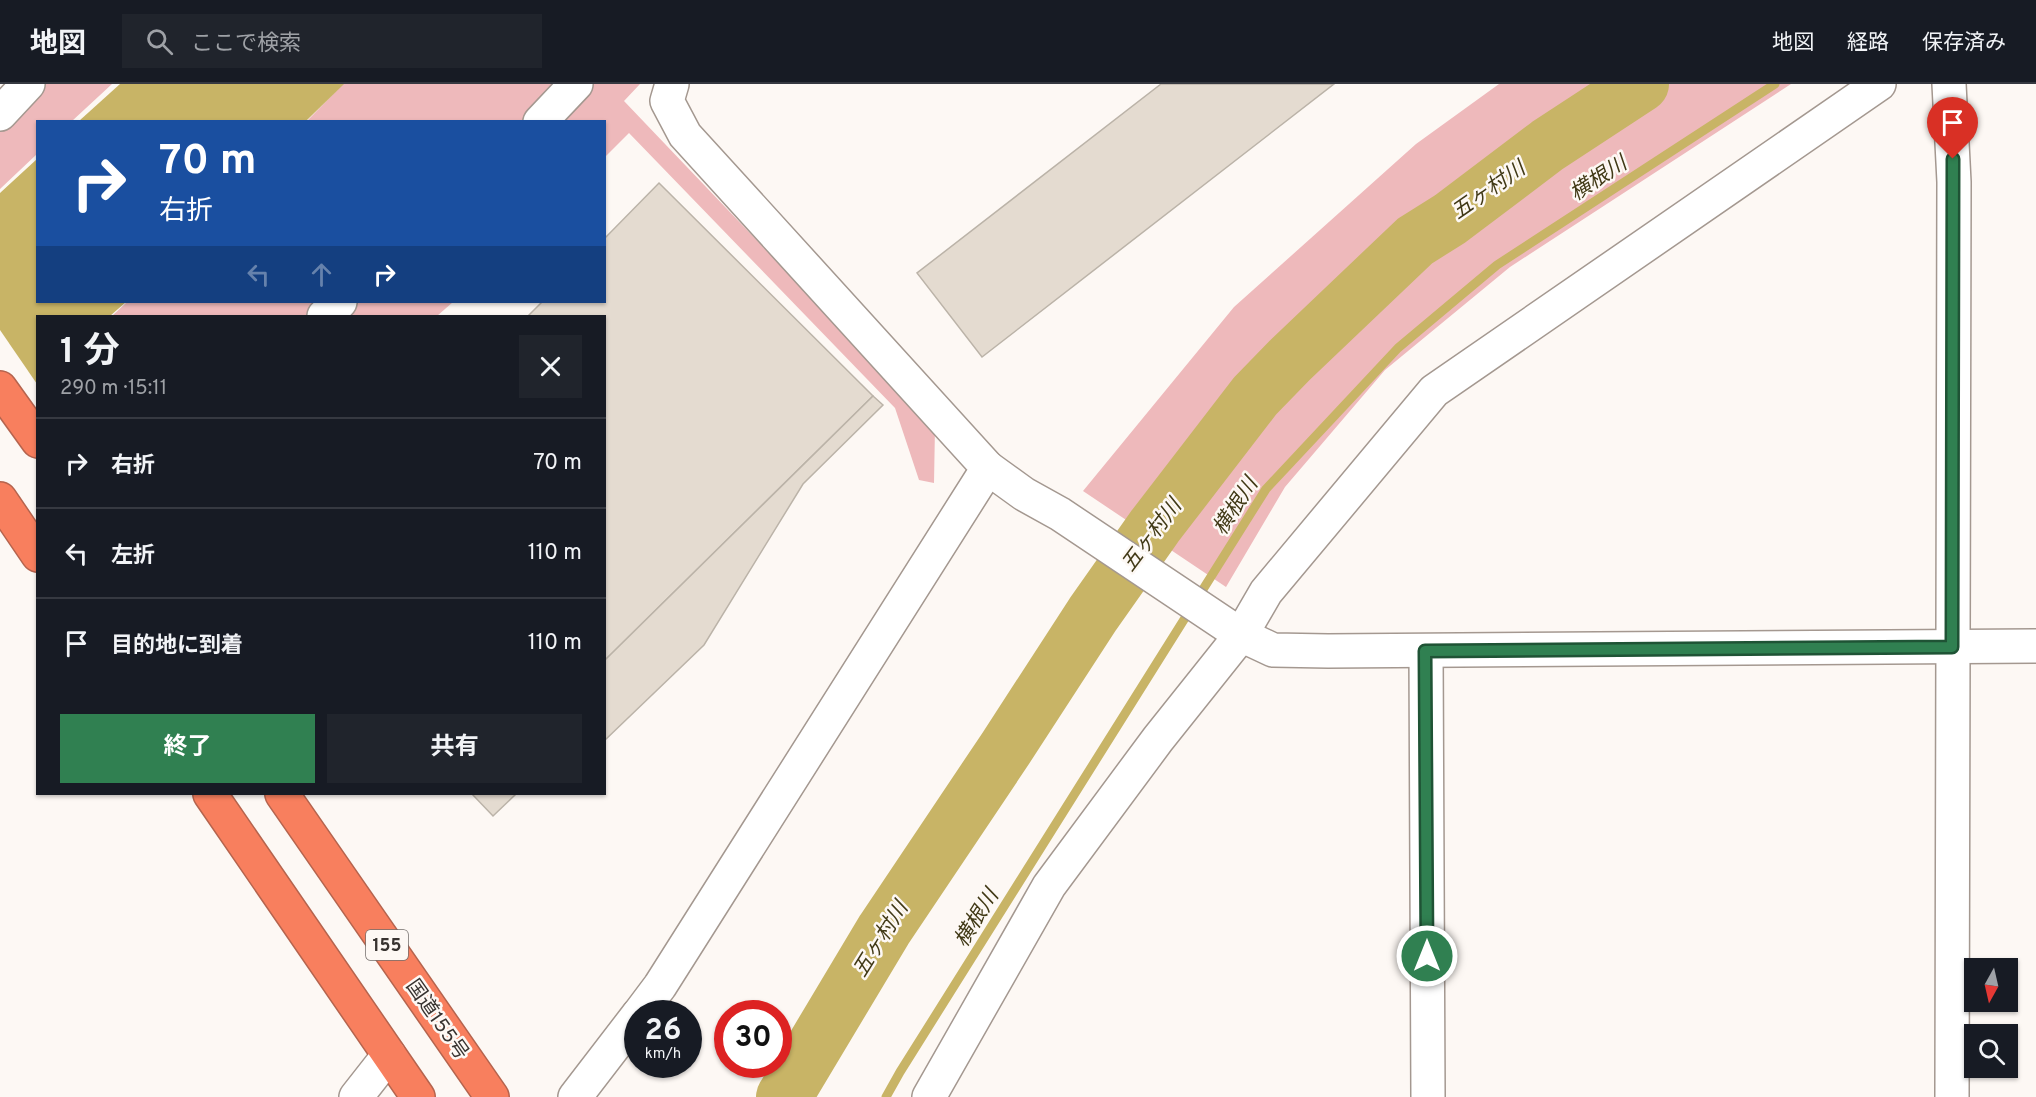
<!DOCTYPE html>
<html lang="ja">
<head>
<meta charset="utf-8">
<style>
	:root { --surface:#171b24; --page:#20242c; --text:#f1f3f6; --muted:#9ea1a6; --line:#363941; --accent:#308051 }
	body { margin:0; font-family:Overpass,"Noto Sans JP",sans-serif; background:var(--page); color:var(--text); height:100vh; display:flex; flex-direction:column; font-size:22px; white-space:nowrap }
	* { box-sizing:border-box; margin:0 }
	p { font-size:20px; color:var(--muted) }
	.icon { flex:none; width:33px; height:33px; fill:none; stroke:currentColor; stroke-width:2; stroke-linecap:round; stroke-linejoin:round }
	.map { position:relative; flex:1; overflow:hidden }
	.panel { position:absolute; left:36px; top:231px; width:570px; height:480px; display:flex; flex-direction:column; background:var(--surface); border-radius:0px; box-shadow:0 2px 4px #0004 }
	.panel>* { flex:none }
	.banner { position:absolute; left:36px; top:36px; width:570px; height:183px; border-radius:0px; box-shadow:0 2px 4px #0004; background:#1a4fa0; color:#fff; overflow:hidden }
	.needle { width:39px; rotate:188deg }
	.fabs { position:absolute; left:1964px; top:874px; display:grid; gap:12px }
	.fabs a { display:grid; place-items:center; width:54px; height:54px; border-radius:0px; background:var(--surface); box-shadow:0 2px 4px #0004; font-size:30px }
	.speed { position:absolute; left:624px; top:916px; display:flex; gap:12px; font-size:30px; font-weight:700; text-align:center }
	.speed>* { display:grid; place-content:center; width:78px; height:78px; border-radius:50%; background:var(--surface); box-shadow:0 2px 4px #0004; line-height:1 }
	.speed small { font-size:15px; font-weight:400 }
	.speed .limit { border:9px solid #d22; background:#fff; color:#111 }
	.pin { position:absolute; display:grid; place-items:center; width:51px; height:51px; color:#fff; margin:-62px -26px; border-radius:50% 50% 50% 0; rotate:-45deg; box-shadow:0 0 6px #0007 }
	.pin .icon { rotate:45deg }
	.me { position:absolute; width:66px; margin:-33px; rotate:0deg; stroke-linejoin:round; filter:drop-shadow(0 0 4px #0008) }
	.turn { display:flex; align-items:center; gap:21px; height:126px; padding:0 24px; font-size:27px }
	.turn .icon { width:78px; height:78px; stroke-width:2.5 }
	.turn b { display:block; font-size:42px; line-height:51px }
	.lanes { display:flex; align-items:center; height:57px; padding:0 24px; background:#0003; justify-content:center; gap:30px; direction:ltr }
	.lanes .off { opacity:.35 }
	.round { display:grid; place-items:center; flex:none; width:63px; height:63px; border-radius:0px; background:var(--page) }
	.head { display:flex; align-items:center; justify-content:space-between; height:102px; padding:0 24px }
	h1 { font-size:36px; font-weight:700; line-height:45px }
	.cta { display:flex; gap:12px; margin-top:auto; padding:12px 24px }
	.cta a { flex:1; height:69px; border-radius:0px; background:var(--accent); color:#fff; font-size:24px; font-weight:700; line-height:69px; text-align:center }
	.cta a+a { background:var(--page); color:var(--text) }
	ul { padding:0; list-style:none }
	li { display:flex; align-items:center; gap:18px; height:90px; padding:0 24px; border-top:2px solid var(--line) }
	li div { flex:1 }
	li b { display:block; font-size:22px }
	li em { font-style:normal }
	header { display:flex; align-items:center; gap:36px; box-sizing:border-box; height:84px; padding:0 30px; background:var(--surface); border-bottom:2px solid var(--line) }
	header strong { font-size:28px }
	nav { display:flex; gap:33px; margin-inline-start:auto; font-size:21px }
	.search { width:420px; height:54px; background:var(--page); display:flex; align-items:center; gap:15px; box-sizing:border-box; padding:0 21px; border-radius:0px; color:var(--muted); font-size:22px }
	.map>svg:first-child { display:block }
	.green { fill:#eeb9bb }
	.water { fill:#c8b466 }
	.pier { fill:#fdf8f4 }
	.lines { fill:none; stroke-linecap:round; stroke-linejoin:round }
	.stream { stroke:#c8b466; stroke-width:9 }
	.river { stroke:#c8b466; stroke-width:56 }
	.building { fill:#e4dbd0; stroke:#bbb3a8; stroke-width:1.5 }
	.minor-casing { stroke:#a49890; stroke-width:36 }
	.highway-casing { stroke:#b5644e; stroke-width:36 }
	.minor { stroke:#fff; stroke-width:33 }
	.highway { stroke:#f87f5e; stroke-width:33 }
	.route-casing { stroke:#1f5335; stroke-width:15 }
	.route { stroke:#308051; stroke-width:10 }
	.labels { text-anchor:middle; stroke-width:5; stroke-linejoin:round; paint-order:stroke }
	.shield { fill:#fdf8f4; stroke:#736e6b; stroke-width:1.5 }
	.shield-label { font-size:18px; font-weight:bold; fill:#383330 }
	.street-label { font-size:20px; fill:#383330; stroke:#fdf8f4 }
	.water-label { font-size:21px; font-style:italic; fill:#413916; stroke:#fdf8f4 }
</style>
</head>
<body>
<header>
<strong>地図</strong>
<div class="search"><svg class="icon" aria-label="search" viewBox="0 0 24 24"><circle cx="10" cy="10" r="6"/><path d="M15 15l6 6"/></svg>ここで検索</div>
<nav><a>地図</a><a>経路</a><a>保存済み</a></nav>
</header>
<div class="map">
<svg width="2036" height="1013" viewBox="0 0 2036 1013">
	<rect width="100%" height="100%" fill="#fdf8f4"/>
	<g class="green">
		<path d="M45,0H112L72,37L38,38L37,70L0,105V47Z"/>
		<path d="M343,0H562L527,37L306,38Z"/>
		<path d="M586,0H640L624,17L935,343L934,399L919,396L895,324L629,49L605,73L604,38H550Z"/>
		<path d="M1499,0H1791L1510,183L1385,286L1285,403L1226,503L1083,407L1234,223L1416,60Z"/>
		<path d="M127,218H325L305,232H112Z"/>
		<path d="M354,218H453L437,232H337Z"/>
	</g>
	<g class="water">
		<path d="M120,0H344L306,37H79Z"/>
		<path d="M37,75L38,218H126L110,232H38L37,305L0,342V109Z"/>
	</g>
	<path class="pier" d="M0,246L37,300L38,309L0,345Z"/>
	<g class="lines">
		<path class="stream" d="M886,1013L900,988L1266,405L1398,264L1497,181L1775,0"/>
		<path class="river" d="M784,1013L884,846L1006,664L1093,530L1155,442L1255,312L1290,276L1415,157L1450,135L1548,61L1641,0"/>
	</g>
	<g class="building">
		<path d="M1161,0H1334L982,273L917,189Z"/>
		<path d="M659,99L873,312L604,577V232H528L542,218H604V155Z"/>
		<path d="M873,312L883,321L803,400L704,561L604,657V577Z"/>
		<path d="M472,710H516L493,732Z"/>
	</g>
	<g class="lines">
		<g class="minor-casing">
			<g id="minor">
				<path d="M1949,0L1954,98L1952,1013"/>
				<path d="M0,30L28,0"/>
				<path d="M540,38L576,0"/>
				<path d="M324,232L340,218"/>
				<path d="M988,384L1024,410L1060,430L1241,551L1273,566L1328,567L2036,562"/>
				<path d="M1426,567L1428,1013"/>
				<path d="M639,930L660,902L988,384L685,51L667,17L672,0"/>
				<path d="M356,1013L389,971"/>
				<path d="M575,1013L638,931"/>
				<path d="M929,1013L1049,802L1158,655L1241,551L1266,508L1434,307L1879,0"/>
			</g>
		</g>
		<g class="highway-casing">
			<g id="highway">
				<path d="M0,304L38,357"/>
				<path d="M0,415L38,471"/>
				<path d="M210,710L418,1013"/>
				<path d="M282,710L492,1013"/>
			</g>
		</g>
		<use href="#minor" class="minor"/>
		<use href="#highway" class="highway"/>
	</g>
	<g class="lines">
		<g class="route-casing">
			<path id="route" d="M1427,872L1425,567L1952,563L1953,75"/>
		</g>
		<use href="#route" class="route"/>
	</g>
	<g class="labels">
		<rect class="shield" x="366" y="846" width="42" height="30" rx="4.5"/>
		<g class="shield-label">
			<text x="387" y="867">155</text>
		</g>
		<g class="street-label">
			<text transform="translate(438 935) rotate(55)" y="7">国道155号</text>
		</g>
		<g class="water-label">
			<text transform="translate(1598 94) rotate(-33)" y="7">横根川</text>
			<text transform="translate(1488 106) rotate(-35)" y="7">五ヶ村川</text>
			<text transform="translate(1235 422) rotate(-57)" y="7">横根川</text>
			<text transform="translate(1151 451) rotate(-53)" y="7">五ヶ村川</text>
			<text transform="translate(976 834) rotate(-58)" y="7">横根川</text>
			<text transform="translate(880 855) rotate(-58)" y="7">五ヶ村川</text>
		</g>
	</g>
</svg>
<div class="fabs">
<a><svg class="needle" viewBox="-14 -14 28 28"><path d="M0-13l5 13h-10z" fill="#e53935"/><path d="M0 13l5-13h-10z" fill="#9ea1a6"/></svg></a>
<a><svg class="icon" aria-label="search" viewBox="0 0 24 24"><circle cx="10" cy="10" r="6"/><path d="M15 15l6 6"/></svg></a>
</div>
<div class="speed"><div>26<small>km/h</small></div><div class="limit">30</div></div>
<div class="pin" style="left:1953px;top:75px;background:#d93025"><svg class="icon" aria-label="arrive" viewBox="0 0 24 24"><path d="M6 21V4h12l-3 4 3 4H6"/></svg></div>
<svg class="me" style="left:1427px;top:872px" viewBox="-20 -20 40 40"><circle r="17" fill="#308051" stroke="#fff" stroke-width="3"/><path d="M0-11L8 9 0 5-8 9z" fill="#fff"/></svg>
<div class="banner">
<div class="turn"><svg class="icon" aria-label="right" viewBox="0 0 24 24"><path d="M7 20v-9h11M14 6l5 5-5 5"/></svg><div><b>70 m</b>右折</div></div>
<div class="lanes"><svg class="icon off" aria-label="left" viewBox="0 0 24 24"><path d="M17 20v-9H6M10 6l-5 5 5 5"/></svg><svg class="icon off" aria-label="ahead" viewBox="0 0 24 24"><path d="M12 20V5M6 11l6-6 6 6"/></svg><svg class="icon" aria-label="right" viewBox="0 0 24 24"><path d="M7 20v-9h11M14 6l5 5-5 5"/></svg></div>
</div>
<section class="panel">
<div class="head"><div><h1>1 分</h1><p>290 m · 15:11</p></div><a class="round"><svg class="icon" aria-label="close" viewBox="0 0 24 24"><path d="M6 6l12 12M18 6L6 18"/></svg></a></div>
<ul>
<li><svg class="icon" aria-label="right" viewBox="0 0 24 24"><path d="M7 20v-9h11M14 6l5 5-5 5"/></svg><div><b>右折</b></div><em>70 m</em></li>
<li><svg class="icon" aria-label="left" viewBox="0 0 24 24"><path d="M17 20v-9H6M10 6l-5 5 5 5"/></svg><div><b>左折</b></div><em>110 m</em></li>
<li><svg class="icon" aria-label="arrive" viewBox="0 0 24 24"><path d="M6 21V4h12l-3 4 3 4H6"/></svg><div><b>目的地に到着</b></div><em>110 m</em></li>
</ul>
<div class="cta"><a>終了</a><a>共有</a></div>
</section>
</div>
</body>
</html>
